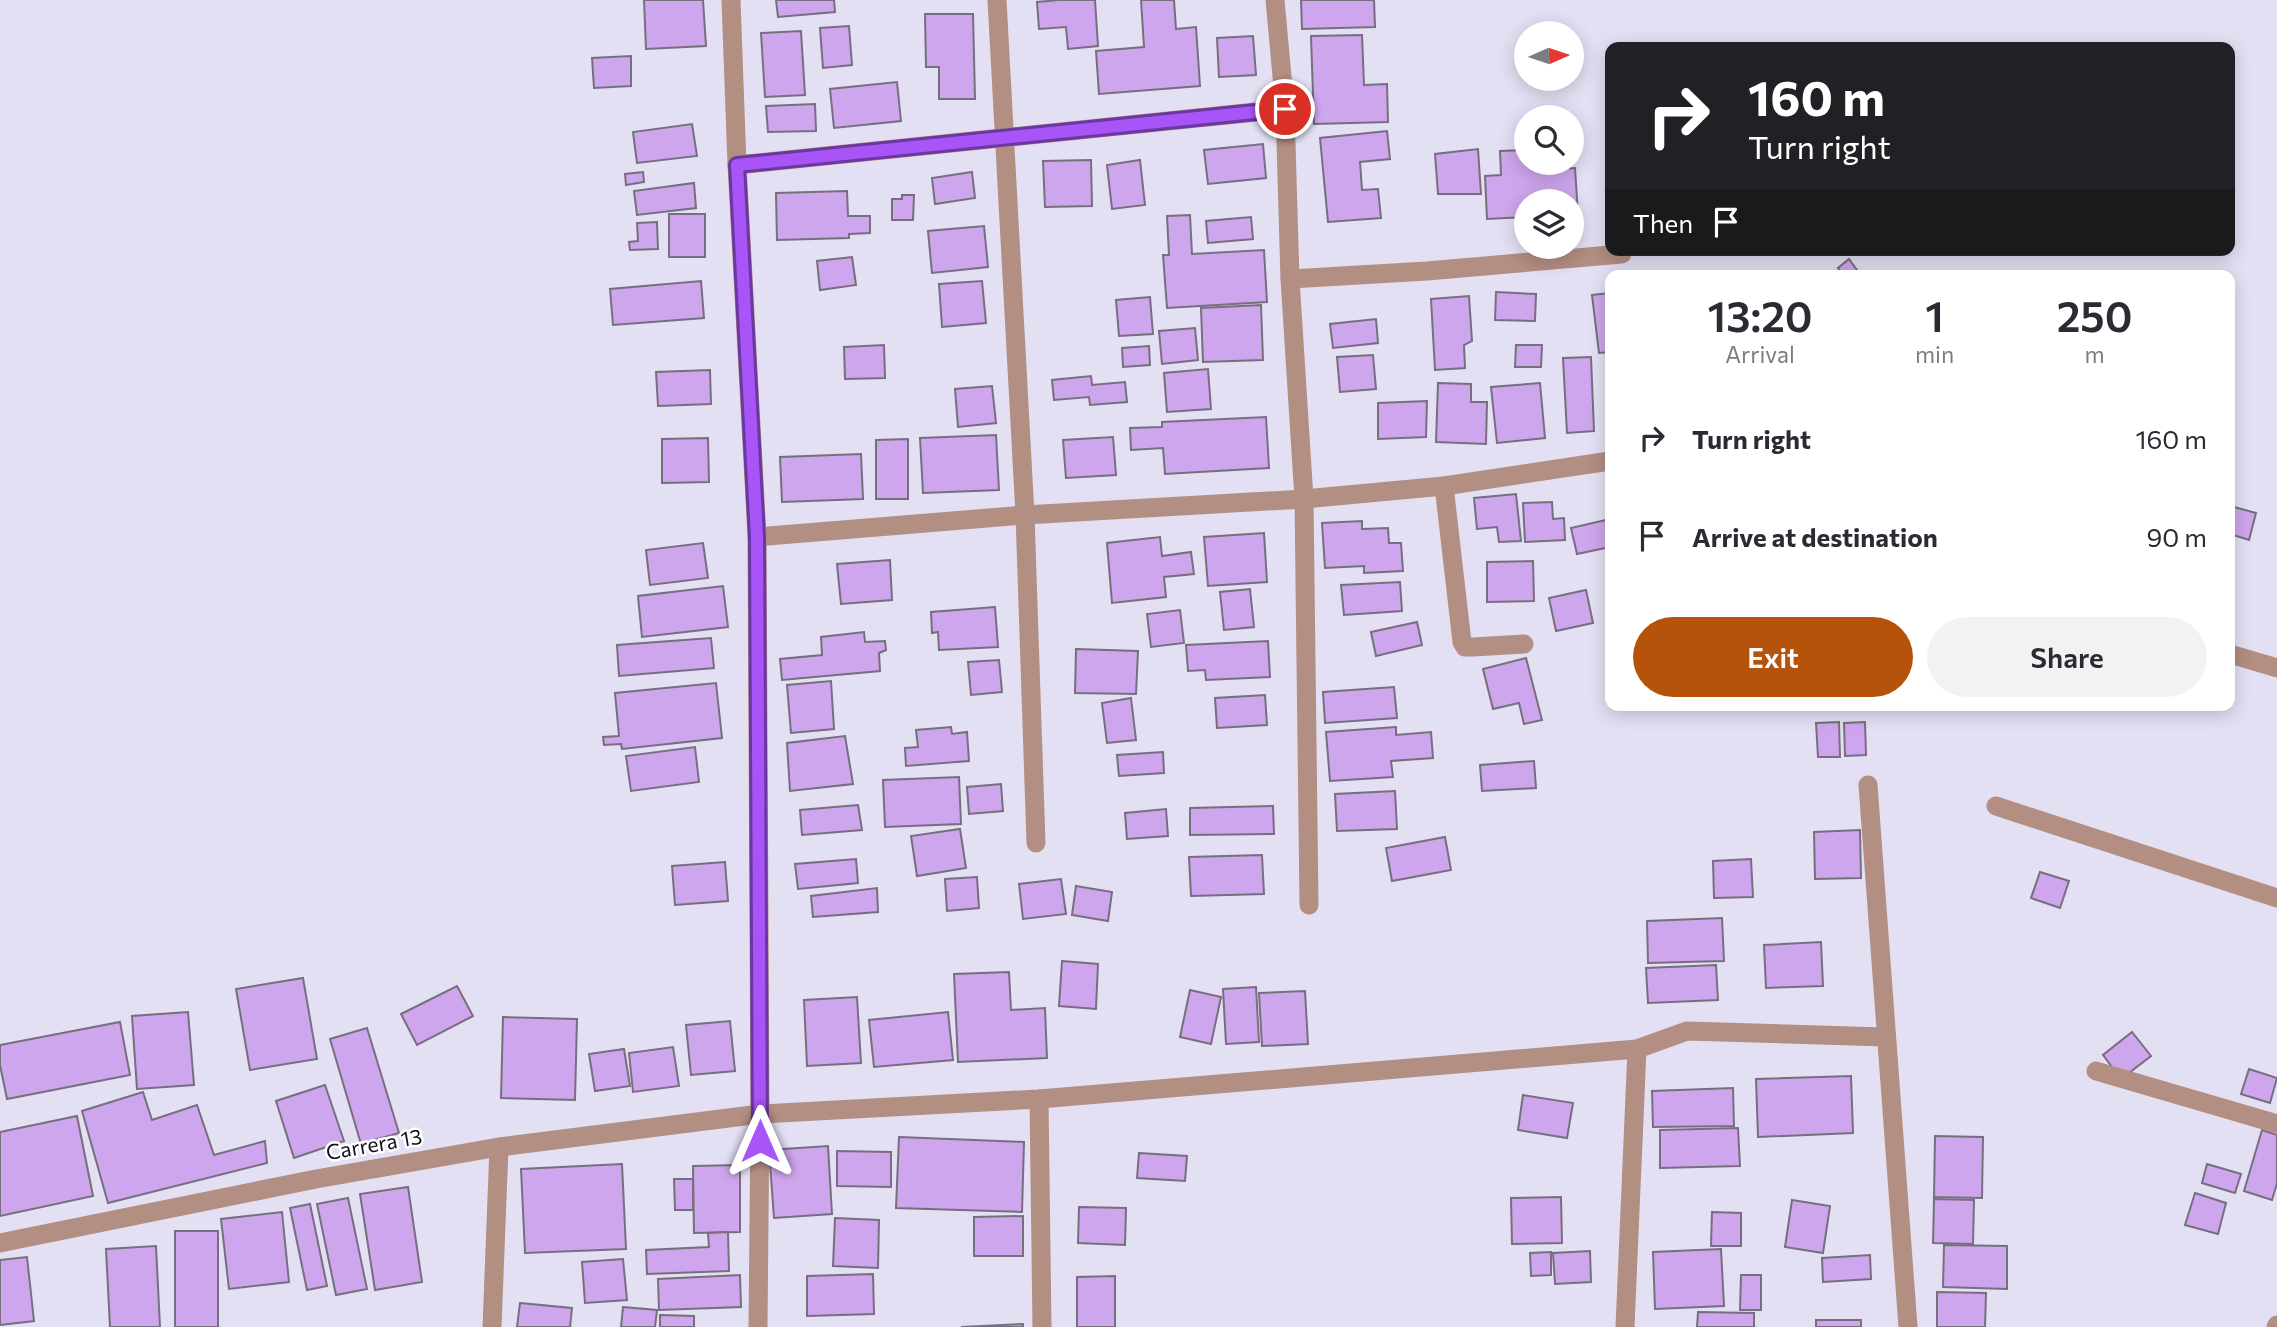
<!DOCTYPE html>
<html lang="en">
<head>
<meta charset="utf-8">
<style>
	:root { --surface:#fff; --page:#f2f2f3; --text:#2b2b33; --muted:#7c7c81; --accent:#b45309 }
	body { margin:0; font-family:Commissioner,sans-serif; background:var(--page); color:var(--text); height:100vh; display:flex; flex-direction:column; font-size:26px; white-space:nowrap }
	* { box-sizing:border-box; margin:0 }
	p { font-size:23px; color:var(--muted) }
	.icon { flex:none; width:38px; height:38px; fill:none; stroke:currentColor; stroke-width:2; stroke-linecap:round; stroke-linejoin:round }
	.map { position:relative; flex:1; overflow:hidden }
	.drawer { position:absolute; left:1605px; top:270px; width:630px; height:441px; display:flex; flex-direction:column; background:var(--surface); border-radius:14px; box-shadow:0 4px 18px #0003 }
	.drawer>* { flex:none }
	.top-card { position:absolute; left:1605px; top:42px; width:630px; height:214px; border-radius:14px; box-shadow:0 4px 18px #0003; background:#202124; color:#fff; overflow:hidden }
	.needle { width:46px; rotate:87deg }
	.controls { position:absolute; left:1514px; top:21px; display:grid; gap:14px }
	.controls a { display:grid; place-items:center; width:70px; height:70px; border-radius:50%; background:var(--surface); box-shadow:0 4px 18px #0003; font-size:35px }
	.pin { position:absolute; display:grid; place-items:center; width:60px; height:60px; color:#fff; margin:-30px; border:4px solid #fff; border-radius:50%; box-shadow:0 2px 7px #0007 }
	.me { position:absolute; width:77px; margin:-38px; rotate:0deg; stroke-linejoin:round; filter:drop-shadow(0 0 5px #0008) }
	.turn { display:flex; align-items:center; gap:24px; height:147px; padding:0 28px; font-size:32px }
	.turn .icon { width:91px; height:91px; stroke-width:2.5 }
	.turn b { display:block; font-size:49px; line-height:60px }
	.then { display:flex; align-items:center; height:66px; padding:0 28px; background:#0003; gap:14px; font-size:26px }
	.eta { display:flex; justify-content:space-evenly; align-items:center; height:119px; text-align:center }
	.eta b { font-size:42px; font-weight:600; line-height:49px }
	.button { display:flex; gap:14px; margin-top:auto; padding:14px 28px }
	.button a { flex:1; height:80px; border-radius:42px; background:var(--accent); color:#fff; font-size:28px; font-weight:600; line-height:80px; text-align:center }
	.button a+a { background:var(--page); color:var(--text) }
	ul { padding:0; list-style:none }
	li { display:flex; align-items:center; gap:21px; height:98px; padding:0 28px }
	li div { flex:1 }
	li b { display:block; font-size:26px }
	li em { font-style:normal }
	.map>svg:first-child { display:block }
	.building { fill:#cea6ed; stroke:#776e7e; stroke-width:2 }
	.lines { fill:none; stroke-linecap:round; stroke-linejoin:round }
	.minor { stroke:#b38e82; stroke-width:19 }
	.route-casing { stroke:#6d37a1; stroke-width:18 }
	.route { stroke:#a855f7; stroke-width:12 }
	.labels { text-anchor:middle; stroke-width:5; stroke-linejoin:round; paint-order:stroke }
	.street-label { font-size:21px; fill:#100f16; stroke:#fff }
</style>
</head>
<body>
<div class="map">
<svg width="2277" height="1327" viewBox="0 0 2277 1327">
	<rect width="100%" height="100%" fill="#e3e0f4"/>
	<g class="building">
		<path d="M644,0H703L706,46L646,49Z"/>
		<path d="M776,0H834L835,12L778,17Z"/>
		<path d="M1059,0H1095L1098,46L1068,49L1066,27L1039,29L1037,2Z"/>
		<path d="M1141,0H1174L1176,29L1196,27L1200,86L1099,94L1096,51L1144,47Z"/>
		<path d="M1301,0H1374L1375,27L1302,29Z"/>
		<path d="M925,14H973L975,99H939V67H926Z"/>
		<path d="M849,26L852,65L823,68L820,28Z"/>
		<path d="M801,31L805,95L765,97L761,33Z"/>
		<path d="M1362,35L1364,85L1387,84L1388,122L1314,124L1311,36Z"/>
		<path d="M1253,36L1256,75L1219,77L1217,38Z"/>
		<path d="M631,56V86L594,88L592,58Z"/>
		<path d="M897,82L901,121L834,128L830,89Z"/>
		<path d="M815,104L816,131L768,132L766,106Z"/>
		<path d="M692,124L697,156L637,163L633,132Z"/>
		<path d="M1387,131L1390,159L1360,162L1362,190L1378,189L1381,218L1328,222L1320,138Z"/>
		<path d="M1263,144L1266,178L1208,184L1204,150Z"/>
		<path d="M1478,149L1481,194H1438L1435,154Z"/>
		<path d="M1526,150V163H1536V170L1575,168L1578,214H1572V201H1526V217L1487,219L1485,176L1501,175L1500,151Z"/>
		<path d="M1091,160L1092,206L1045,207L1043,161Z"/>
		<path d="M1140,160L1145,205L1112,209L1107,165Z"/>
		<path d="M643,172L644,182L626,185L625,174Z"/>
		<path d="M972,172L975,198L935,204L932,178Z"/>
		<path d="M694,183L696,208L637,215L634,191Z"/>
		<path d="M847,191L848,216H870V233L849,234V238L777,240L776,193Z"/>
		<path d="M902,195H914L913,220H892V199H902Z"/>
		<rect x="669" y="214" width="36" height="43"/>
		<path d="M1190,215L1192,254L1264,250L1267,302L1167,308L1163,255H1169L1167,216Z"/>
		<path d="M1251,217L1253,239L1208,243L1206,221Z"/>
		<path d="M657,222L658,249L630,250L629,242L638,241L637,223Z"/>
		<path d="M984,226L988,267L932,273L928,231Z"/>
		<path d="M852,257L856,285L820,290L817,261Z"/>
		<path d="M1849,259L1857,270L1851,275H1843L1838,268Z"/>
		<path d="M701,281L704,318L613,325L610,289Z"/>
		<path d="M982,281L986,323L942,327L939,284Z"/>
		<path d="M1496,292L1536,294L1535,321L1495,320Z"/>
		<path d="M1610,293V352L1599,353L1592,295Z"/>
		<path d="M1469,296L1472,341L1464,345L1465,368L1435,370L1431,299Z"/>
		<path d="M1150,297L1153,334L1119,336L1116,300Z"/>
		<path d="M1261,305L1263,360L1203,362L1201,308Z"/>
		<path d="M1376,319L1378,343L1333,348L1330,324Z"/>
		<path d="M1195,328L1198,360L1162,364L1159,331Z"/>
		<path d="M884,345L885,378L845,379L844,347Z"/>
		<path d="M1516,345H1542L1541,367H1515Z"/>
		<path d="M1149,346L1150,365L1123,367L1122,348Z"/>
		<path d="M1373,355L1376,389L1340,392L1337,357Z"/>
		<path d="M1591,357L1594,431L1567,433L1563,358Z"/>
		<path d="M1208,369L1211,409L1167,412L1164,373Z"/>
		<path d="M710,370L711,404L658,406L656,372Z"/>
		<path d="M1091,376L1092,385L1125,382L1127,402L1090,405L1089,397L1054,400L1052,380Z"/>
		<path d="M1438,383L1471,384V402H1487L1486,444L1436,442Z"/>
		<path d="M1540,383L1545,438L1497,443L1491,387Z"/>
		<path d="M992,386L996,423L958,427L955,389Z"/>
		<path d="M1427,401L1426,437L1378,439V403Z"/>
		<path d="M1266,417L1269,468L1165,474L1163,448L1131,450L1130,428L1162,427V422Z"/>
		<path d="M996,435L999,490L923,493L920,438Z"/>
		<path d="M1113,437L1116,475L1066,478L1063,440Z"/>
		<path d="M708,438L709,482L662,483V439Z"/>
		<path d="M908,439V499H876V440Z"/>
		<path d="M861,454L863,499L782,502L780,457Z"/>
		<path d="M1516,494L1521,541L1499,542L1497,527L1477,529L1474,498Z"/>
		<path d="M1552,502L1553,519L1564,518L1565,540L1525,542L1523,503Z"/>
		<path d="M2234,507L2256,513L2249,540L2230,534V521Z"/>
		<path d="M1610,519V547L1577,554L1571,528Z"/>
		<path d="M1362,521V529L1388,528L1389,543H1401L1403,571L1364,573V566L1325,568L1322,523Z"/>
		<path d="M1264,533L1267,582L1208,586L1204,537Z"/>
		<path d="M1160,537L1162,556L1191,552L1194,574L1164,577L1166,597L1112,603L1107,543Z"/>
		<path d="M703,543L708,578L650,585L646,550Z"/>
		<path d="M890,560L892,600L841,604L837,564Z"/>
		<path d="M1533,561L1534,601L1487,602V562Z"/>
		<path d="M1400,582L1402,611L1344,615L1341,585Z"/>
		<path d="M723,586L728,627L642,637L638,596Z"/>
		<path d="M1250,589L1254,627L1224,630L1220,592Z"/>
		<path d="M1586,590L1593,623L1556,631L1549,598Z"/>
		<path d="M995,607L998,647L939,650L938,632L932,633L931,612Z"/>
		<path d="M1180,610L1184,643L1151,647L1147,614Z"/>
		<path d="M1417,622L1422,645L1376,656L1371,632Z"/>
		<path d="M864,632L865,642L885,641L886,650L879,653L880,671L782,680L780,659L822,655L821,637Z"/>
		<path d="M711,638L714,668L619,676L617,645Z"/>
		<path d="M1268,641L1270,677L1206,680L1205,670L1188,671L1186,645Z"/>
		<path d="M1076,649L1138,651L1136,694L1075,693Z"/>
		<path d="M1526,658L1542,720L1524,724L1519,703L1493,709L1483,669Z"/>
		<path d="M999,660L1002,692L971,695L968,662Z"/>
		<path d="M831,681L834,729L791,733L787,685Z"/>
		<path d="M716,683L722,738L622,749L621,744L604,745L603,737L619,736L615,693Z"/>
		<path d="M1394,687L1397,718L1325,723L1323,692Z"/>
		<path d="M1265,695L1267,725L1217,728L1215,698Z"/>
		<path d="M1131,698L1136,740L1107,743L1102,703Z"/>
		<path d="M1839,722L1840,757H1818L1816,723Z"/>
		<path d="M1865,722L1866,755L1845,756L1844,723Z"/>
		<path d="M951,727L952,734L967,732L969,761L906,766L905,748L918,747L916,730Z"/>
		<path d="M1396,727V735L1431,732L1433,758L1391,761L1393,777L1330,781L1326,732Z"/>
		<path d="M845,736L853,784L790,791L787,743Z"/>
		<path d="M695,747L699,782L631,791L626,756Z"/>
		<path d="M1163,752L1164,773L1119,776L1117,755Z"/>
		<path d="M1534,761L1536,788L1482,791L1480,765Z"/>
		<path d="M959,777L961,824L885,827L883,780Z"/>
		<path d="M1001,784L1003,811L969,814L967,787Z"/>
		<path d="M1395,791L1397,829L1337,831L1335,794Z"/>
		<path d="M858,805L862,830L802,835L800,810Z"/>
		<path d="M1273,806L1274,834L1190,835V808Z"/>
		<path d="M1166,809L1168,836L1127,839L1125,813Z"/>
		<path d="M960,829L966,868L917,876L911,836Z"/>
		<path d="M1860,830L1861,878L1815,879L1814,832Z"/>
		<path d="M1445,837L1451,870L1392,881L1386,848Z"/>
		<path d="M1262,855L1264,894L1191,896L1189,857Z"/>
		<path d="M856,859L858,883L798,889L795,864Z"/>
		<path d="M1751,859L1753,897L1714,898L1713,861Z"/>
		<path d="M725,862L728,901L675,905L672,866Z"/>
		<path d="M2040,872L2069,881L2060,908L2031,898Z"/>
		<path d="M977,877L979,908L947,911L945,879Z"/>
		<path d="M1061,879L1066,914L1023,919L1019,884Z"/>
		<path d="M1076,886L1112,892L1108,921L1072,915Z"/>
		<path d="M877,888L878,912L813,917L811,896Z"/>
		<path d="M1722,918L1724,961L1648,963L1647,921Z"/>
		<path d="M1821,942L1823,986L1766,988L1764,945Z"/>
		<path d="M1062,961L1098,964L1096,1009L1059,1006Z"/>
		<path d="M1716,965L1718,1000L1648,1003L1646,968Z"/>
		<path d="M1009,972L1011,1010L1045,1008L1047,1058L958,1062L954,974Z"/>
		<path d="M303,978L317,1059L250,1070L236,989Z"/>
		<path d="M457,986L473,1016L417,1045L401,1014Z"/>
		<path d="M1256,987L1259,1042L1226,1044L1223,989Z"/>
		<path d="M1190,990L1221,997L1211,1044L1180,1037Z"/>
		<path d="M1305,991L1308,1044L1262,1046L1259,993Z"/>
		<path d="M857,997L861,1063L807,1066L804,1000Z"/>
		<path d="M188,1012L194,1085L137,1089L132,1016Z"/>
		<path d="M948,1012L953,1060L874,1067L869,1020Z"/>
		<path d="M503,1017L577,1019L575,1100L501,1098Z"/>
		<path d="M730,1021L735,1071L691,1075L686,1025Z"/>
		<path d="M120,1022L130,1075L7,1099L0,1065V1045Z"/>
		<path d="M367,1028L399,1133L361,1144L330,1039Z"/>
		<path d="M2132,1032L2151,1056L2121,1079L2103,1055Z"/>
		<path d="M673,1047L679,1086L633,1092L629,1053Z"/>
		<path d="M624,1049L630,1086L595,1091L589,1054Z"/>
		<path d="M2249,1069L2277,1078L2270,1103L2241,1094Z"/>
		<path d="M1851,1076L1853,1133L1758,1137L1756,1079Z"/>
		<path d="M325,1085L344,1141L294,1158L276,1101Z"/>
		<path d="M1733,1088L1734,1126L1653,1127L1652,1091Z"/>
		<path d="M143,1092L152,1120L197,1105L214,1155L265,1141L267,1163L108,1203L82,1111Z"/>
		<path d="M1523,1095L1573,1103L1567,1138L1518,1130Z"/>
		<path d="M77,1116L93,1196L0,1216V1132Z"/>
		<path d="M1738,1128L1740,1166L1660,1168V1130Z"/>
		<path d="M2262,1130L2277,1135V1183L2272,1200L2244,1191Z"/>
		<path d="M1935,1136L1983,1137L1982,1198L1934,1197Z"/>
		<path d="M899,1137L1024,1142L1022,1212L896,1208Z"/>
		<path d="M828,1146L832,1214L774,1218L769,1150Z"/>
		<path d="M837,1151L891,1152V1187L837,1186Z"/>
		<path d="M1139,1153L1187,1156L1185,1181L1137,1178Z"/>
		<path d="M622,1164L626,1249L525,1253L521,1169Z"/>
		<path d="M2207,1164L2241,1174L2235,1193L2202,1183Z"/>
		<path d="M740,1165V1232L694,1233L693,1166Z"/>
		<path d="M674,1179H693V1210H675Z"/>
		<path d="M408,1187L422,1282L375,1290L360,1194Z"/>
		<path d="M2195,1193L2226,1203L2218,1234L2185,1225Z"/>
		<path d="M1561,1197L1562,1243L1512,1244L1511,1198Z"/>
		<path d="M348,1198L367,1289L336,1295L317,1204Z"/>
		<path d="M1934,1199L1974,1200L1973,1244L1933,1243Z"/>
		<path d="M1792,1200L1830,1206L1823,1253L1785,1247Z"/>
		<path d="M310,1204L327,1286L307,1290L290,1208Z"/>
		<path d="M1079,1207L1126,1208L1125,1245L1078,1243Z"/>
		<path d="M282,1212L289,1282L229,1289L221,1219Z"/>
		<path d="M1712,1212L1741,1213V1246H1711Z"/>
		<path d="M1023,1216V1256H974V1217Z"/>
		<path d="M835,1218L879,1220L878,1268L833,1266Z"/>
		<rect x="175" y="1231" width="43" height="96"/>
		<path d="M728,1232L729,1271L647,1274L646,1250L709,1247L708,1233Z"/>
		<path d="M1944,1245L2007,1246V1289L1943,1287Z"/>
		<path d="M156,1246L160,1327H110L106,1249Z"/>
		<path d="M1721,1249L1724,1306L1655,1309L1653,1252Z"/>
		<path d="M1590,1251L1591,1282L1555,1284L1553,1253Z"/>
		<path d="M1551,1252V1275L1531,1276L1530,1253Z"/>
		<path d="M1870,1255L1871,1279L1823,1282L1822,1258Z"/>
		<path d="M27,1257L34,1321L0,1325V1260Z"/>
		<path d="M623,1259L627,1300L585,1303L582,1262Z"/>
		<path d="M873,1274L874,1314L807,1316V1276Z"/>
		<path d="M740,1275L741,1307L659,1310L658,1279Z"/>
		<path d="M1741,1275H1761V1310H1740Z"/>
		<path d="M1115,1276V1327H1077V1277Z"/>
		<path d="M1937,1292L1986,1293L1985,1327H1937Z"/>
		<path d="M520,1303L572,1308L570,1327H517Z"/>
		<path d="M623,1307L657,1310L655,1327H621Z"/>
		<path d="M1698,1312L1754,1313V1327H1697Z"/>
		<path d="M660,1315L694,1316V1327H660Z"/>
		<rect x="1816" y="1320" width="45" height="7"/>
		<path d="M1023,1324V1327H961Z"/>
	</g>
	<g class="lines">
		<g class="minor">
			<path d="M731,0L737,165L757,537L760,1114L758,1327"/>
			<path d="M997,0L1025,515L1036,843"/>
			<path d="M1275,0L1285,109L1290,279L1304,499L1309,905"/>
			<path d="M737,165L1285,109"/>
			<path d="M1290,279L1427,271L1622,254"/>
			<path d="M1444,486L1462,642L1465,647H1473L1524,644"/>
			<path d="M757,537L1025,515L1304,499L1444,486L1610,461"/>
			<path d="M2230,654L2277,668"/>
			<path d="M1868,785L1908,1327"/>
			<path d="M1996,806L2277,898"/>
			<path d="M2096,1071L2277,1124"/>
			<path d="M1039,1099L1042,1327"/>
			<path d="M0,1243L316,1179L499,1147L760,1114L1039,1099L1637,1049L1687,1031L1885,1037"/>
			<path d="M492,1327L499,1147"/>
			<path d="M1625,1327L1637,1049"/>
			<path d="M2276,1327L2277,1325"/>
		</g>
	</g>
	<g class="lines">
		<g class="route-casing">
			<path id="route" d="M760,1141L757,537L737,165L1285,109"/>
		</g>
		<use href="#route" class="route"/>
	</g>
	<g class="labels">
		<g class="street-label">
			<text transform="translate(374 1145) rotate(-10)" y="7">Carrera 13</text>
		</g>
	</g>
</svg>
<div class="controls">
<a><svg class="needle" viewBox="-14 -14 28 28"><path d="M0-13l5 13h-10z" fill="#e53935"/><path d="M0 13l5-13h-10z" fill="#7c7c81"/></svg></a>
<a><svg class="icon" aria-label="search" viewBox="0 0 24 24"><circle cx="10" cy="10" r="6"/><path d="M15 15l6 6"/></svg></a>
<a><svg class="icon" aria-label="layers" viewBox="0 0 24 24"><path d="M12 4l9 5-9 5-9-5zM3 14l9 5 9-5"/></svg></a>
</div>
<div class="pin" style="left:1285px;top:109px;background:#d93025"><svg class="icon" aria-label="arrive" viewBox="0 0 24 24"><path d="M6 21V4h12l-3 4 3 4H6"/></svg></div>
<svg class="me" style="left:760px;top:1141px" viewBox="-20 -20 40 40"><path d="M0-17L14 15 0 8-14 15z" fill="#a855f7" stroke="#fff" stroke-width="4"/></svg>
<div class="top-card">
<div class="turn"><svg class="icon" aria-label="right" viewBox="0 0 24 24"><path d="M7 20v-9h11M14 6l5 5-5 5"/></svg><div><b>160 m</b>Turn right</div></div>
<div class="then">Then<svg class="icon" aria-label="arrive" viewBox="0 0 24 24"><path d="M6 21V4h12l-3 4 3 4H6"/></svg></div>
</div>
<section class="drawer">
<div class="eta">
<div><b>13:20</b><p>Arrival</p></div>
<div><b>1</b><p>min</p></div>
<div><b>250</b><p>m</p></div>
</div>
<ul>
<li><svg class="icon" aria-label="right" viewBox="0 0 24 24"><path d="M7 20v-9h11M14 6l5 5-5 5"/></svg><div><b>Turn right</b></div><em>160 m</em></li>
<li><svg class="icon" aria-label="arrive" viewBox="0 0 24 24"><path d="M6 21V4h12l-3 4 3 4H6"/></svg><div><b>Arrive at destination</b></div><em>90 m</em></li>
</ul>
<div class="button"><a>Exit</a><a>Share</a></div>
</section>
</div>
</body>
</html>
